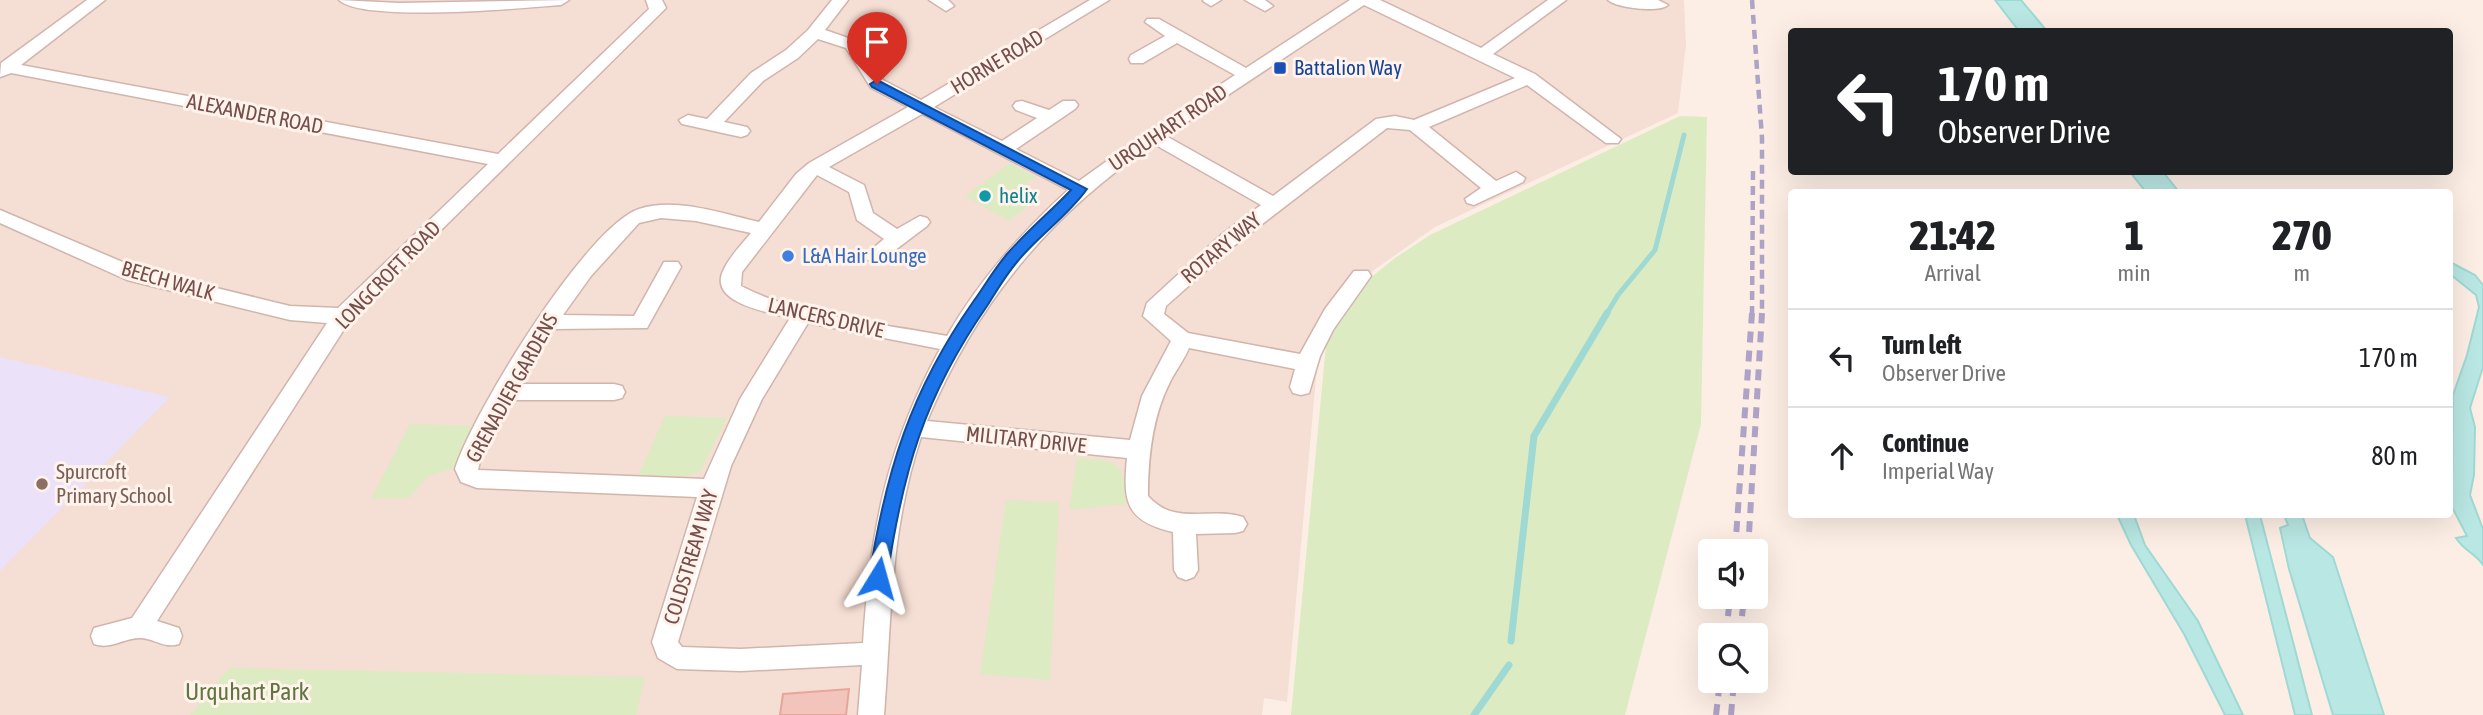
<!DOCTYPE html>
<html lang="en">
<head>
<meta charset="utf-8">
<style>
	:root { --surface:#fff; --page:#f2f2f2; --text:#202124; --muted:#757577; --line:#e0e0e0 }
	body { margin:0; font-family:"Asap Condensed",sans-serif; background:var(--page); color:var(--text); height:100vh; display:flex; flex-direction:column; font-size:26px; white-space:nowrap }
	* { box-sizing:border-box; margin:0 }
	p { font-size:23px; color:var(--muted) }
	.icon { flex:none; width:38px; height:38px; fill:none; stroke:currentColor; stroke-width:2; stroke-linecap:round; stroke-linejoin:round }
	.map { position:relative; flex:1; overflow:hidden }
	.side { position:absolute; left:1788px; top:189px; width:665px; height:329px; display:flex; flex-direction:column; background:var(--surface); border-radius:7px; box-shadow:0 7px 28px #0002 }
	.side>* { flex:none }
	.banner { position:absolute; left:1788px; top:28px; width:665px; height:147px; border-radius:7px; box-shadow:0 7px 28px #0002; background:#202124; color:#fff; overflow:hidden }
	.controls { position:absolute; left:1698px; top:539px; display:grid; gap:14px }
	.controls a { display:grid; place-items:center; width:70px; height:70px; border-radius:7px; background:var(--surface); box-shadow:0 7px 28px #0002; font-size:35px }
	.pin { position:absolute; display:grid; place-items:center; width:60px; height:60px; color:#fff; margin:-72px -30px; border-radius:50% 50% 50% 0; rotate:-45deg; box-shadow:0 0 7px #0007 }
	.pin .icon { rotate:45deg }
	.me { position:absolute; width:77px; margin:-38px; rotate:8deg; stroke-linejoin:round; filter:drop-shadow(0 0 5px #0008) }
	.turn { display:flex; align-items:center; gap:24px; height:147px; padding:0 35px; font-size:32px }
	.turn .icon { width:91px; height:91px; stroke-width:2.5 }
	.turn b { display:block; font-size:49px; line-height:60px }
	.eta { display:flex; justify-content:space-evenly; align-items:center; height:119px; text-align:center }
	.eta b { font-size:42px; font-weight:800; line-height:49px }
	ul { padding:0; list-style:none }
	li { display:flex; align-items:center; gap:21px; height:98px; padding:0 35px; border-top:2px solid var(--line) }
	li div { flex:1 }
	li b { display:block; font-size:26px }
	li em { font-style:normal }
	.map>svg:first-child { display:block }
	.residential { fill:#f5ded3 }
	.education { fill:#ebe2f9 }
	.green { fill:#ddebc3 }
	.water { fill:#b9e7e3; stroke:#9fd9d4; stroke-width:2 }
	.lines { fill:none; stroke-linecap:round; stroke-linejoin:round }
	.stream-far1 { stroke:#9fd9d4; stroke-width:5 }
	.stream { stroke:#9fd9d4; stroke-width:7 }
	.building { fill:#f3c4bc; stroke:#e6a69c; stroke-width:2 }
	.minor-casing { stroke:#d1b5ad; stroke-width:3 }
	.minor { fill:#fff; fill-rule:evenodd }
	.rail-far1 { stroke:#aea3c7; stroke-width:4.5; stroke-dasharray:9 6; stroke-linecap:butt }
	.rail { stroke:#aea3c7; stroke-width:6; stroke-dasharray:11 8; stroke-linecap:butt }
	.route { fill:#1a73e8; stroke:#114b97; stroke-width:2 }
	.transit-dot { fill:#1a4fb4; stroke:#fff3ec; stroke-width:2.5 }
	.culture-dot { fill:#0f9aa8; stroke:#fff3ec; stroke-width:2.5 }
	.shop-dot { fill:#3f7fe0; stroke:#fff3ec; stroke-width:2.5 }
	.education-dot { fill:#8d6e63; stroke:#fff3ec; stroke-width:2.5 }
	.labels { text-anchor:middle; stroke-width:6; stroke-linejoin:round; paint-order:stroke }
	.street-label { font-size:21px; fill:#774e49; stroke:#fff3ec }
	.transit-label { font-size:21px; fill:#164399; stroke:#fff3ec; text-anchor:start }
	.culture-label { font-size:21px; fill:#0d838f; stroke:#fff3ec; text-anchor:start }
	.shop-label { font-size:21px; fill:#366cbe; stroke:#fff3ec; text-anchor:start }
	.education-label { font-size:21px; fill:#785e54; stroke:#fff3ec; text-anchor:start }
	.near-park-label { font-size:24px; fill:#5d773e; stroke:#fff3ec }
</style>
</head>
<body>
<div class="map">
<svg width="2483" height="715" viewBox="0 0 2483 715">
	<rect width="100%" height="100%" fill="#fdeee5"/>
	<path class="residential" d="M0,0H1684L1686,45L1678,113L1435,227L1374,270L1345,302L1329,329L1317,366L1287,702L1264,698L1262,715H0Z"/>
	<path class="education" d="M0,357L170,397L0,571Z"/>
	<g class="green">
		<path d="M1680,116L1707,117L1701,424L1625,715H1291L1324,366L1326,347L1341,315L1364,283L1395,258L1430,235Z"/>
		<path d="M1010,163L1036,177L1010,196L1028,206L1009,221L965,196Z"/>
		<path d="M665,416L727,418L701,471L683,477L638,476Z"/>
		<path d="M410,424L475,426L454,468L427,477L409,498L371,499Z"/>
		<path d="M1077,458C1119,461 1124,459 1126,504L1069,510Z"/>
		<path d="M1006,500L1059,502L1050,680L980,674Z"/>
		<path d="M229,668L645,677L636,715H190Z"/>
	</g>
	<g class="water">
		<path d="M1995,0H2021L2047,31H2019Z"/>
		<path d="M2130,172H2163L2179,192H2146Z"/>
		<path d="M2450,262L2475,275L2483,285V367L2470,408L2475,427L2474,475L2470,495L2483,529V565C2475,553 2464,551 2456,538L2467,536L2452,507L2453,395L2467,355L2479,307L2476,295L2450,274Z"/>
		<path d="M2117,515H2134L2145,545L2198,621L2243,715H2225L2184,634L2131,545Z"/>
		<path d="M2245,515H2260L2312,715H2295Z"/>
		<path d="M2284,515H2302L2310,538L2333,557L2384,715H2333L2289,569L2280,528L2288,525Z"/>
	</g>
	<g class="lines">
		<path class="stream-far1" d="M1606,315L1618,295L1655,250L1684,135"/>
		<g class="stream">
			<path d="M1511,641L1534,436L1607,313"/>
			<path d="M1474,715L1509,665"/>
		</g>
	</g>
	<path class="building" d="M849,689L846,715H780L783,694Z"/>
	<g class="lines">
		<g class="minor-casing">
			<g id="minor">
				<path d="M87,0H105L21,65L498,154L649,9L646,0H662L666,8L350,320L157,621L179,628L182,636L179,644C164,649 154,638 140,638C123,638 111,650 94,644L91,636L94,628L132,618L327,323L290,320L127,280L0,223V210L139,269L290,306L338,308L488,164L11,73L0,77L1,63Z"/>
				<path d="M339,0L399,3L569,0L561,5C524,8 362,23 339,0Z"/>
				<path d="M832,0H848L825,30L857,41L868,54L883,80L921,100L1090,0H1109L934,107L1002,141L1037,118L1016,110L1013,106L1016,102L1022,101L1049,110L1063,101H1075L1078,105L1075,109L1016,149L1079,181L1132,143L1235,75L1177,43L1143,63H1131L1129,59L1131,55L1165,36L1145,22L1147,19H1159L1246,68L1350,0H1380L1481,48L1548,0H1566L1493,54L1535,74L1621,139L1618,143H1606L1527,85L1429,127L1496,181L1516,172L1525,178L1523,182L1474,205L1467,203L1465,199L1481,188L1410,130L1387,128L1235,245L1166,306L1164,314L1188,333L1300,354L1325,309L1354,271H1368L1371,276L1333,330L1320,356L1309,393L1301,395L1293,393L1290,387L1295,369L1189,348C1184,360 1176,370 1170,382C1152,417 1148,458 1148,496C1175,527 1210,506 1243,517L1247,524L1243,531L1235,533L1196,534L1198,570L1194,577L1186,580L1178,577L1174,570L1173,532C1125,521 1123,501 1127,458L921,437C889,534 892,616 884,715H858L862,665L741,671L677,669L658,658L652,642L697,497L477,488L461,482L455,469C472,414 586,227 639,209C677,197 722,214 759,222L796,174L809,163L908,107L871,88L846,48L818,39L798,58L763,81L724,122L747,127L750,131L747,135L741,137L682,124L679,120L688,115L707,119L751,73L786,50L808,30ZM1364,5L1515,78L1414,120L1395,116L1376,119L1273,196L1166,136ZM922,114L1068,190C1021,233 979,280 947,336C880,323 803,318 741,286L742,272L817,175L849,192L857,220L884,239L865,255L868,260H882L927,226L930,222L927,218L920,216L897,229L873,213L864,185L829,167ZM1154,144L1261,205L1221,235L1147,303L1143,316L1171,341L1142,396L1130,440L927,421C977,303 1048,216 1154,144ZM661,218L696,221L751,233C742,244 730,256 724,269C706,303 768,312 790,318L740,399L704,479L478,470L482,453L511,400H614L622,398L625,392L622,386L614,384H520L553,329L647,328L681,267L678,262H664L634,316L563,315L591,276L639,223ZM808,323L940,349C886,448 870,532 863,643L741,649L682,647L678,642L731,466L762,399Z"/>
				<path d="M929,0H948L954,6L946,11Z"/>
				<path d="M1221,0L1211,6L1203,1L1204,0Z"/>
				<path d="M1245,0H1265L1273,6L1265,11Z"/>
				<path d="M1608,0H1658L1668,5C1660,13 1616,8 1608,0Z"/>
			</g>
		</g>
		<use href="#minor" class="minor"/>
		<g class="rail-far1">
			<path d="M1752,0L1762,138V315"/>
			<path d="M1752,315L1753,170"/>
		</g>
		<g class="rail">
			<path d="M1735,551L1752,313"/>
			<path d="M1748,551L1762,313"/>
			<path d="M1726,635L1730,597"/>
			<path d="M1740,635L1744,597"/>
			<path d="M1716,715L1720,681"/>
			<path d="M1731,715L1734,681"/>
		</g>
	</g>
	<path class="route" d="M877,80L1087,189C1068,216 1038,236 1017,262C1005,276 996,292 987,306C924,397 903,470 887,578L885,584L878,586L872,584L869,578C886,471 910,392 973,302C984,287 994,269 1007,254C1026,232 1050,212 1071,190L872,87L870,84Z"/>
	<rect class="transit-dot" x="1273" y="61" width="14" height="14" rx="3.5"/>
	<circle class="culture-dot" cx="985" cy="196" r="7"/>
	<circle class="shop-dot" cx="788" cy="256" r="7"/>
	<circle class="education-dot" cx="42" cy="484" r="7"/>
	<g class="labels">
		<g class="street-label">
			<text transform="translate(997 62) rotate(-31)" y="7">HORNE ROAD</text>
			<text transform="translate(255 114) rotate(11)" y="7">ALEXANDER ROAD</text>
			<text transform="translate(1168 128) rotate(-34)" y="7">URQUHART ROAD</text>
			<text transform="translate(1221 248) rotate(-40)" y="7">ROTARY WAY</text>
			<text transform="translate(388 275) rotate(-46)" y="7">LONGCROFT ROAD</text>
			<text transform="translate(168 281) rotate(16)" y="7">BEECH WALK</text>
			<text transform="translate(826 318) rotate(13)" y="7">LANCERS DRIVE</text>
			<text transform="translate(512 388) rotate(-61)" y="7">GRENADIER GARDENS</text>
			<text transform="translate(1026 440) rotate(6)" y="7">MILITARY DRIVE</text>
			<text transform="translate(691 557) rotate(-73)" y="7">COLDSTREAM WAY</text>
		</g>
		<g class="transit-label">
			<text x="1294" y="75">Battalion Way</text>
		</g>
		<g class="culture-label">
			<text x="999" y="203">helix</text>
		</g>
		<g class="shop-label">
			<text x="802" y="263">L&amp;A Hair Lounge</text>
		</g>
		<g class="education-label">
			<text x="56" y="479">Spurcroft<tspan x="56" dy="24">Primary School</tspan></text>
		</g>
		<g class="near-park-label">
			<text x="247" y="700">Urquhart Park</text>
		</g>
	</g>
</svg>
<div class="controls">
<a><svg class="icon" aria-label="sound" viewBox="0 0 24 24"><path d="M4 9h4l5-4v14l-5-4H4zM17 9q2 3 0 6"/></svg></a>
<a><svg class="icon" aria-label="search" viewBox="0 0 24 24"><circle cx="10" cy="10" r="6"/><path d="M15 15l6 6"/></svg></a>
</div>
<div class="pin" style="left:877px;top:84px;background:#d93025"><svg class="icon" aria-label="arrive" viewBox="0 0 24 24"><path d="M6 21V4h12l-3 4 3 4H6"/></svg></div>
<svg class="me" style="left:878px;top:578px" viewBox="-20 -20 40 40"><path d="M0-17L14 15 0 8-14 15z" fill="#1a73e8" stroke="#fff" stroke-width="4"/></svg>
<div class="banner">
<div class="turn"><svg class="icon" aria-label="left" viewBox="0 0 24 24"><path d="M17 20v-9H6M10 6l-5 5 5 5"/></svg><div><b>170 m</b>Observer Drive</div></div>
</div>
<section class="side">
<div class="eta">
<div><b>21:42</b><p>Arrival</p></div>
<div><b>1</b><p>min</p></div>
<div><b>270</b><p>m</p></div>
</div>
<ul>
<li><svg class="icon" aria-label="left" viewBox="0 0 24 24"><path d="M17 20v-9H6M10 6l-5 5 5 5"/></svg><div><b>Turn left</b><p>Observer Drive</p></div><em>170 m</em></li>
<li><svg class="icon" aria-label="ahead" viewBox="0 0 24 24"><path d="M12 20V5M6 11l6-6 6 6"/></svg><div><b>Continue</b><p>Imperial Way</p></div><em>80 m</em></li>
</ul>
</section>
</div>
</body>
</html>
